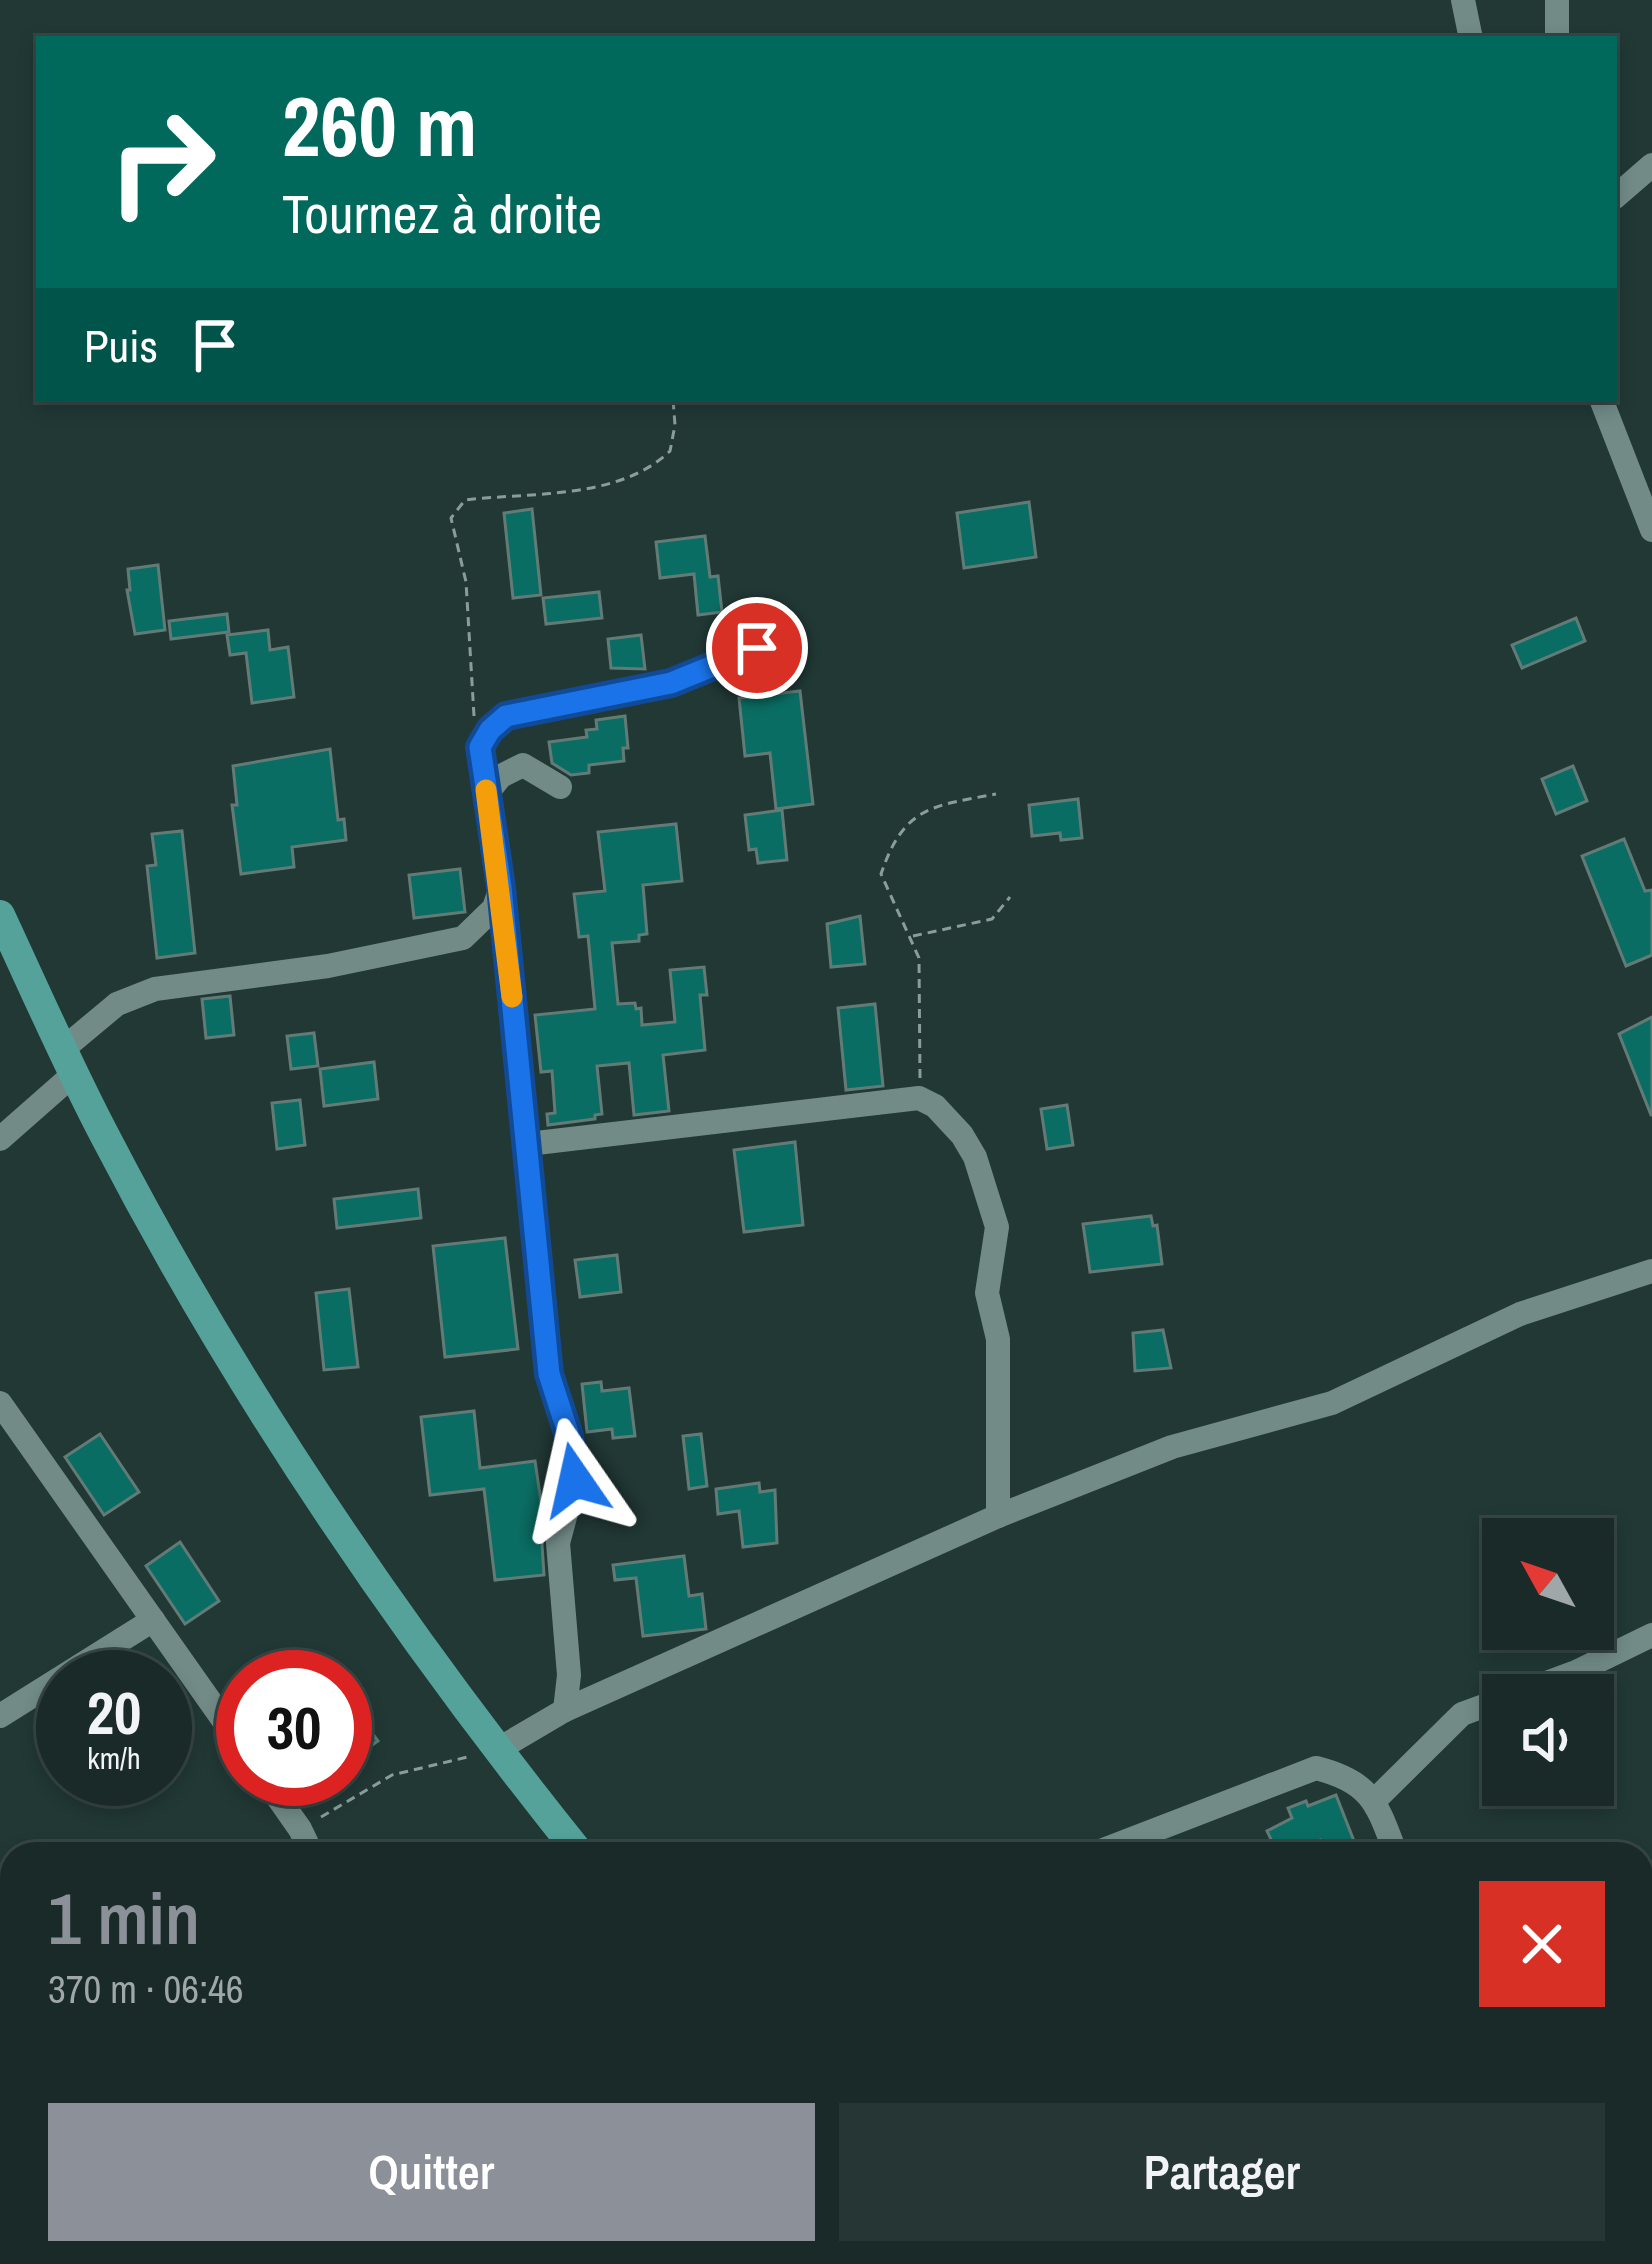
<!DOCTYPE html>
<html lang="fr">
<head>
<meta charset="utf-8">
<style>
	:root { --surface:#192a28; --page:#263634; --text:#f1f3f6; --muted:#9fa7a8; --line:#374645; --accent:#8c9099 }
	body { margin:0; font-family:"Archivo Narrow",sans-serif; background:var(--page); color:var(--text); height:100vh; display:flex; flex-direction:column; font-size:45px; white-space:nowrap }
	* { box-sizing:border-box; margin:0 }
	p { font-size:39px; color:var(--muted) }
	.icon { flex:none; width:66px; height:66px; fill:none; stroke:currentColor; stroke-width:2; stroke-linecap:round; stroke-linejoin:round }
	.map { position:relative; flex:1; overflow:hidden }
	.details { position:absolute; left:0px; top:1842px; width:1653px; height:423px; display:flex; flex-direction:column; background:var(--surface); border-radius:36px 36px 0 0; box-shadow:0 6px 18px #0003,0 0 0 3px var(--line) }
	.details>* { flex:none }
	.top-card { position:absolute; left:36px; top:36px; width:1581px; height:366px; border-radius:0px; box-shadow:0 6px 18px #0003,0 0 0 3px var(--line); background:#00695c; color:#fff; overflow:hidden }
	.needle { width:78px; rotate:310deg }
	.controls { position:absolute; left:1482px; top:1518px; display:grid; gap:24px }
	.controls a { display:grid; place-items:center; width:132px; height:132px; border-radius:0px; background:var(--surface); box-shadow:0 6px 18px #0003,0 0 0 3px var(--line); font-size:60px }
	.speed { position:absolute; left:36px; top:1650px; display:flex; gap:24px; font-size:60px; font-weight:700; text-align:center }
	.speed>* { display:grid; place-content:center; width:156px; height:156px; border-radius:50%; background:var(--surface); box-shadow:0 6px 18px #0003,0 0 0 3px var(--line); line-height:1 }
	.speed small { font-size:30px; font-weight:400 }
	.speed .limit { border:18px solid #d22; background:#fff; color:#111 }
	.pin { position:absolute; display:grid; place-items:center; width:102px; height:102px; color:#fff; margin:-51px; border:6px solid #fff; border-radius:50%; box-shadow:0 3px 12px #0007 }
	.me { position:absolute; width:132px; margin:-66px; rotate:349deg; stroke-linejoin:round; filter:drop-shadow(0 0 9px #0008) }
	.turn { display:flex; align-items:center; gap:42px; height:252px; padding:0 48px; font-size:54px }
	.turn .icon { width:156px; height:156px; stroke-width:2.5 }
	.turn b { display:block; font-size:84px; line-height:102px }
	.then { display:flex; align-items:center; height:114px; padding:0 48px; background:#0003; gap:24px; font-size:45px }
	.round { display:grid; place-items:center; flex:none; width:126px; height:126px; border-radius:0px; background:var(--page) }
	.overview { display:flex; align-items:center; justify-content:space-between; height:204px; padding:0 48px }
	h1 { font-size:72px; font-weight:600; line-height:90px; color:var(--accent) }
	.cta { display:flex; gap:24px; margin-top:auto; padding:24px 48px }
	.cta a { flex:1; height:138px; border-radius:0px; background:var(--accent); color:#fff; font-size:48px; font-weight:600; line-height:138px; text-align:center }
	.cta a+a { background:var(--page); color:var(--text) }
	.map>svg:first-child { display:block }
	.building { fill:#0a6d63; stroke:#627b76; stroke-width:3 }
	.lines { fill:none; stroke-linecap:round; stroke-linejoin:round }
	.path { stroke:#8a9d9a; stroke-width:3; stroke-dasharray:9 6; stroke-linecap:butt }
	.street { stroke:#728b87; stroke-width:24 }
	.secondary { stroke:#54a29a; stroke-width:30 }
	.route-casing { stroke:#114b97; stroke-width:30 }
	.route { stroke:#1a73e8; stroke-width:21 }
	.slow { stroke:#f59e0b; stroke-width:21 }
</style>
</head>
<body>
<div class="map">
<svg width="1652" height="2264" viewBox="0 0 1652 2264">
	<rect width="100%" height="100%" fill="#213835"/>
	<g class="building">
		<path d="M1029,502L1036,557L964,568L957,513Z"/>
		<path d="M532,509L541,595L513,598L504,513Z"/>
		<path d="M705,536L710,577L718,576L722,612L698,615L694,574L660,578L656,542Z"/>
		<path d="M158,565L165,630L135,634L127,590H130L128,569Z"/>
		<path d="M599,592L602,618L546,624L543,598Z"/>
		<path d="M227,614L229,632L171,639L169,621Z"/>
		<path d="M1576,618L1585,641L1522,668L1512,645Z"/>
		<path d="M268,630L270,650L288,647L294,697L252,703L246,653L230,655L227,635Z"/>
		<path d="M641,635L645,669L611,668L608,639Z"/>
		<path d="M800,691L813,804L776,809L770,753L745,756L739,698Z"/>
		<path d="M625,716L628,748H623L624,761L589,765V773L571,775L552,763L549,742L587,737L586,730L597,729L596,720Z"/>
		<path d="M330,749L338,820L344,819L346,840L292,847L294,867L241,874L232,805H237L233,766Z"/>
		<path d="M1573,766L1587,801L1556,814L1542,779Z"/>
		<path d="M1078,799L1082,838L1061,840L1060,833L1032,836L1029,805Z"/>
		<path d="M782,810L787,860L758,863L756,849L749,850L745,815Z"/>
		<path d="M676,824L682,881L643,885L647,934L639,935V941L612,943L618,1004L635,1003L636,1009L641,1008L642,1025L675,1022L670,970L704,967L707,995H700L705,1050L663,1055L669,1111L634,1115L629,1063L597,1066L602,1114L595,1115V1119L548,1125L547,1114L555,1113L552,1071L541,1072L535,1015L595,1009L588,936L579,937L574,894L605,891L598,832Z"/>
		<path d="M182,831L195,953L157,958L147,866L156,865L152,834Z"/>
		<path d="M1624,839L1645,891L1652,890V955L1626,966L1582,856Z"/>
		<path d="M460,869L465,912L414,918L409,875Z"/>
		<path d="M860,916L865,964L831,967L827,924Z"/>
		<path d="M230,996L234,1035L206,1038L202,999Z"/>
		<path d="M875,1004L883,1086L846,1090L838,1008Z"/>
		<path d="M1652,1017V1115H1651L1619,1034Z"/>
		<path d="M314,1033L318,1066L291,1069L287,1036Z"/>
		<path d="M374,1062L378,1099L324,1106L320,1069Z"/>
		<path d="M300,1100L305,1145L277,1149L272,1103Z"/>
		<path d="M1067,1105L1073,1145L1047,1149L1041,1109Z"/>
		<path d="M795,1142L803,1225L744,1232L734,1150Z"/>
		<path d="M418,1189L421,1218L337,1228L334,1199Z"/>
		<path d="M1151,1216L1153,1226L1157,1225L1162,1264L1090,1272L1083,1224Z"/>
		<path d="M505,1238L518,1349L445,1357L433,1246Z"/>
		<path d="M617,1255L621,1292L580,1297L575,1260Z"/>
		<path d="M349,1289L358,1367L324,1370L316,1293Z"/>
		<path d="M1163,1330L1171,1368L1135,1371L1133,1333Z"/>
		<path d="M601,1382L602,1391L629,1388L635,1436L613,1438L612,1429L587,1432L582,1384Z"/>
		<path d="M474,1411L480,1468L535,1461L545,1528L542,1544L544,1575L495,1580L484,1489L430,1495L421,1417Z"/>
		<path d="M100,1434L139,1492L104,1515L65,1457Z"/>
		<path d="M701,1434L707,1486L689,1489L683,1436Z"/>
		<path d="M759,1483L760,1492L775,1490L777,1543L743,1547L739,1511L718,1514L716,1489Z"/>
		<path d="M180,1542L219,1601L185,1624L146,1566Z"/>
		<path d="M684,1556L689,1596L702,1594L706,1629L643,1636L636,1578L615,1580L613,1565Z"/>
		<path d="M345,1708L360,1729L366,1725L378,1741L352,1759L345,1750Z"/>
		<path d="M1336,1795L1354,1841L1325,1853L1320,1840L1292,1854H1278L1267,1831L1292,1818L1288,1808L1306,1801L1308,1806Z"/>
	</g>
	<g class="lines">
		<g class="path">
			<path d="M474,716L466,582L451,518L465,500C531,492 619,500 670,451L675,425L673,399"/>
			<path d="M913,936L992,919L1010,897"/>
			<path d="M920,1078L919,958L881,874C904,806 932,806 996,794"/>
			<path d="M321,1817L392,1775L472,1756"/>
			<path d="M260,1854L282,1840"/>
			<path d="M0,2114L12,2102"/>
			<path d="M1020,2264L1025,2253"/>
		</g>
		<g class="street">
			<path d="M1463,0L1471,39"/>
			<path d="M1557,39V0"/>
			<path d="M1614,198L1652,165"/>
			<path d="M1601,399L1652,530"/>
			<path d="M487,793L501,776L523,765L560,787"/>
			<path d="M63,1049L117,1004L155,989L328,966L463,938L494,908L501,887"/>
			<path d="M0,1139L75,1073"/>
			<path d="M528,1144L919,1098L935,1106L962,1135L975,1157L997,1227L987,1293L998,1339V1516"/>
			<path d="M0,1403L243,1748"/>
			<path d="M1514,1695L1576,1672L1652,1635"/>
			<path d="M565,1710L569,1675L558,1543L575,1480L569,1436L549,1374L501,887L480,747L490,730L506,715L671,684L757,648"/>
			<path d="M0,1716L153,1620"/>
			<path d="M497,1750L565,1710L998,1516L1172,1447L1332,1403L1520,1314L1652,1271"/>
			<path d="M265,1779L300,1829L312,1854"/>
			<path d="M1375,1800L1462,1714L1503,1699"/>
			<path d="M1093,1854L1316,1768C1372,1782 1377,1804 1396,1854"/>
			<path d="M0,2198L12,2216"/>
			<path d="M36,2253L44,2264"/>
			<path d="M588,2253L595,2264"/>
			<path d="M1577,2253L1582,2264"/>
			<path d="M277,2264L292,2253"/>
		</g>
		<g class="secondary">
			<path d="M0,915C35,990 68,1066 106,1138C238,1393 401,1631 580,1854"/>
			<path d="M959,2253L972,2264"/>
		</g>
	</g>
	<g class="lines">
		<g class="route-casing">
			<path id="route" d="M575,1480L569,1436L549,1374L501,887L480,747L490,730L506,716L671,683L757,648"/>
		</g>
		<use href="#route" class="route"/>
		<path class="slow" d="M486,790L512,997"/>
	</g>
</svg>
<div class="controls">
<a><svg class="needle" viewBox="-14 -14 28 28"><path d="M0-13l5 13h-10z" fill="#e53935"/><path d="M0 13l5-13h-10z" fill="#9fa7a8"/></svg></a>
<a><svg class="icon" aria-label="sound" viewBox="0 0 24 24"><path d="M4 9h4l5-4v14l-5-4H4zM17 9q2 3 0 6"/></svg></a>
</div>
<div class="speed"><div>20<small>km/h</small></div><div class="limit">30</div></div>
<div class="pin" style="left:757px;top:648px;background:#d93025"><svg class="icon" aria-label="arrive" viewBox="0 0 24 24"><path d="M6 21V4h12l-3 4 3 4H6"/></svg></div>
<svg class="me" style="left:575px;top:1480px" viewBox="-20 -20 40 40"><path d="M0-17L14 15 0 8-14 15z" fill="#1a73e8" stroke="#fff" stroke-width="4"/></svg>
<div class="top-card">
<div class="turn"><svg class="icon" aria-label="right" viewBox="0 0 24 24"><path d="M7 20v-9h11M14 6l5 5-5 5"/></svg><div><b>260 m</b>Tournez à droite</div></div>
<div class="then">Puis<svg class="icon" aria-label="arrive" viewBox="0 0 24 24"><path d="M6 21V4h12l-3 4 3 4H6"/></svg></div>
</div>
<section class="details">
<div class="overview"><div><h1>1 min</h1><p>370 m · 06:46</p></div><a class="round" style="background:#d93025;color:#fff"><svg class="icon" aria-label="close" viewBox="0 0 24 24"><path d="M6 6l12 12M18 6L6 18"/></svg></a></div>
<div class="cta"><a>Quitter</a><a>Partager</a></div>
</section>
</div>
</body>
</html>
